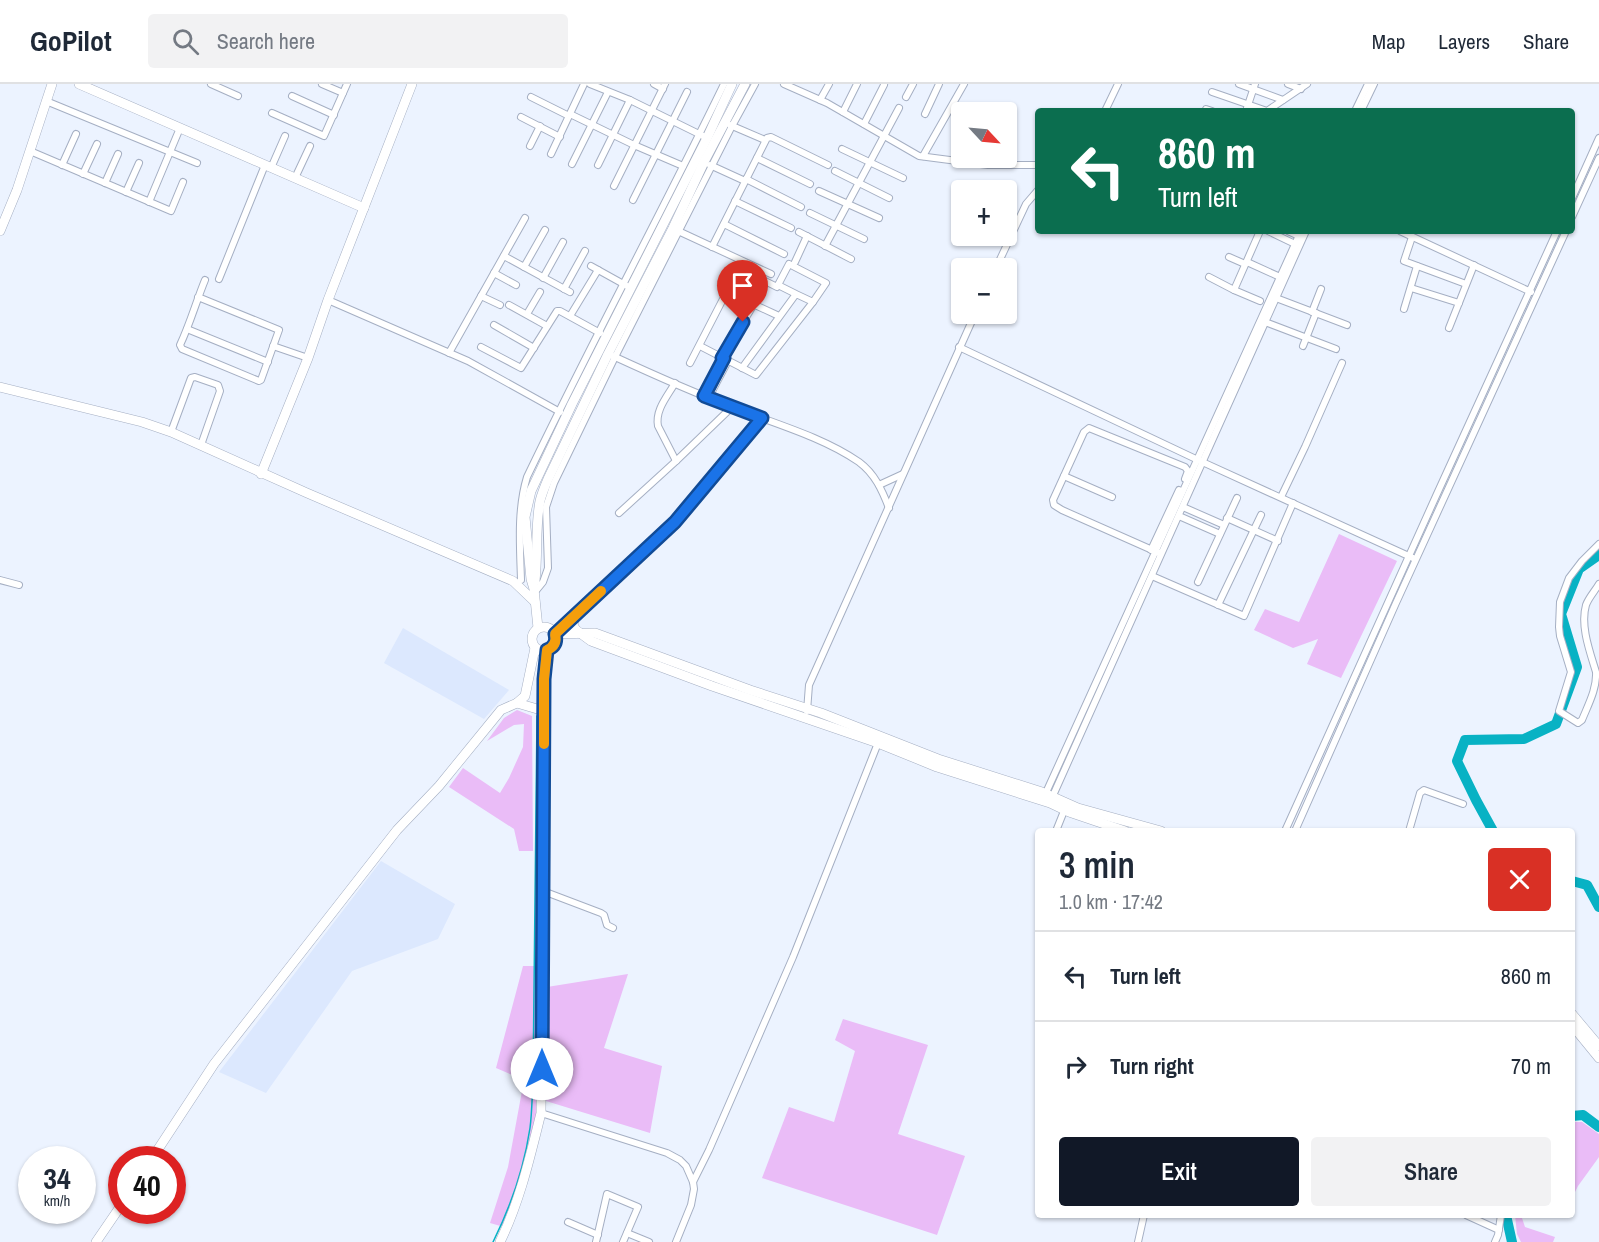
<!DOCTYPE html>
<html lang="en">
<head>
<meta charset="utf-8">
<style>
	:root { --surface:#fff; --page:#f2f2f3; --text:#1f2937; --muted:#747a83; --line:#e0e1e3; --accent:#111827 }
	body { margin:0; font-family:"Archivo Narrow",sans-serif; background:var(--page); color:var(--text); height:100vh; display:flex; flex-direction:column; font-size:22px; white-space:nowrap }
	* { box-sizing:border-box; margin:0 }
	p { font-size:20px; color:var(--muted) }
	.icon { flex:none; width:33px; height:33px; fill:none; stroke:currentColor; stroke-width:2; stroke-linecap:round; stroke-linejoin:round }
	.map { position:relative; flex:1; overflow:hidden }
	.side { position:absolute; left:1035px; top:744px; width:540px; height:390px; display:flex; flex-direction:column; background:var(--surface); border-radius:6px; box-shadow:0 2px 4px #0004 }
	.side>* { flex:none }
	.banner { position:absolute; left:1035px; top:24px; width:540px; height:126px; border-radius:6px; box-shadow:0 2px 4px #0004; background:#0b6e4f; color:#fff; overflow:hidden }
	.needle { width:39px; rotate:116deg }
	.controls { position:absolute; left:951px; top:18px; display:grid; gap:12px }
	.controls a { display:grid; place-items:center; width:66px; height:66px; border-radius:6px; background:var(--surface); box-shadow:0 2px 4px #0004; font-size:30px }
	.speed { position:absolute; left:18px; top:1062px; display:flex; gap:12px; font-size:30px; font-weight:700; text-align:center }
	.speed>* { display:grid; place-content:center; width:78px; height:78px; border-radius:50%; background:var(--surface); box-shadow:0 2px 4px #0004; line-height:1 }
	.speed small { font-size:15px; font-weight:400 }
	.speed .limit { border:9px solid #d22; background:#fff; color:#111 }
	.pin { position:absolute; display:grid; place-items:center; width:51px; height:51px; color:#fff; margin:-62px -26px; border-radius:50% 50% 50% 0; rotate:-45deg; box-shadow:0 0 6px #0007 }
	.pin .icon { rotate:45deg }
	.me { position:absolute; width:66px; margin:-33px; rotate:0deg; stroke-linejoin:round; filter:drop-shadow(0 0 4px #0008) }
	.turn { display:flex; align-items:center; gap:21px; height:126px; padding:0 24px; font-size:27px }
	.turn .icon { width:78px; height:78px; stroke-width:2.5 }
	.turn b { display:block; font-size:42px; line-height:51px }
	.round { display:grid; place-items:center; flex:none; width:63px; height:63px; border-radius:6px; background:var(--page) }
	.headline { display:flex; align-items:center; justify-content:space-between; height:102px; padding:0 24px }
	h1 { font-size:36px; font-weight:600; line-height:45px }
	.primary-button { display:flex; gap:12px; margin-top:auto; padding:12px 24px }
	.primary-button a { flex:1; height:69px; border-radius:6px; background:var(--accent); color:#fff; font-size:24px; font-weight:600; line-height:69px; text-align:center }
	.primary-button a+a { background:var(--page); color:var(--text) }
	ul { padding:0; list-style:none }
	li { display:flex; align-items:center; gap:18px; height:90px; padding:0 24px; border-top:2px solid var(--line) }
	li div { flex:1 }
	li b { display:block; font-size:22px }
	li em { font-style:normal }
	header { display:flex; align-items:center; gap:36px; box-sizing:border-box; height:84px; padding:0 30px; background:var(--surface); border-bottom:2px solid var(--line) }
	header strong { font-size:28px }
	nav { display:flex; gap:33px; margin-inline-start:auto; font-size:21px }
	.search { width:420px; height:54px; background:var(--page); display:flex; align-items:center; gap:15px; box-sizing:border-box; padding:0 21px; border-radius:6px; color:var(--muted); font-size:22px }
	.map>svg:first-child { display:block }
	.built { fill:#dce8fe }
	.green { fill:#eabcf7 }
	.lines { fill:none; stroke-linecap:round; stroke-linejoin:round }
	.stream { stroke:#08b2c4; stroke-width:1.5 }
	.river { stroke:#08b2c4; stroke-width:10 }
	.street-casing { stroke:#a5afc3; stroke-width:8 }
	.secondary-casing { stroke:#a5afc3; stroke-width:10 }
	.street { stroke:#fff; stroke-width:6 }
	.secondary { stroke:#fff; stroke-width:9 }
	.route-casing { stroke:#114b97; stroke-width:15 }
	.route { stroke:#1a73e8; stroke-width:10 }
	.slow { stroke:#f59e0b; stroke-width:10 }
</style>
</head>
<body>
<header>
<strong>GoPilot</strong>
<div class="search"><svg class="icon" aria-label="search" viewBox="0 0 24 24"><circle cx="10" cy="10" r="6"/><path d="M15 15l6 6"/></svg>Search here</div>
<nav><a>Map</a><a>Layers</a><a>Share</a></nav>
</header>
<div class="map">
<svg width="1599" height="1158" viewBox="0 0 1599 1158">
	<rect width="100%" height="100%" fill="#ecf3ff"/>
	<g class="built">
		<path d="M403,544L509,606L484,635L384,579Z"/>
		<path d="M381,777L455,820L438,855L352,887L266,1009L219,988Z"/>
	</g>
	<g class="green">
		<path d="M1339,450L1397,477L1341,594L1307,580L1318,555L1293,564L1254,546L1265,525L1299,538Z"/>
		<path d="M517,626L532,632L533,767H519L514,745L449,703L463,684L500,709L509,694L523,663L524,640L514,641L487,657L504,634Z"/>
		<path d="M523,882H539L538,1028L522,1095L504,1143L490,1139L508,1083L524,996L496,984Z"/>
		<path d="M628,890L604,964L662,982L650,1049L546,1017L547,903Z"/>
		<path d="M843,935L928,961L898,1050L965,1072L937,1151L762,1094L789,1023L834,1038L855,967L835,956Z"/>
		<path d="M1572,1038H1582L1599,1050V1073L1578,1102L1573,1112Z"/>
		<path d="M1515,1131H1521L1525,1143L1555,1153L1553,1158H1521L1517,1150Z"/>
	</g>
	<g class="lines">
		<path class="stream" d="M493,1158C511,1122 524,1084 530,1044C532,1029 532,1013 533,998L537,632"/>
		<g class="river">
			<path d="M1493,747L1476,716L1457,677L1465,656L1524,655L1556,640L1577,583L1561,530L1579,485L1599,471"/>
			<path d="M1572,797L1587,801L1599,823"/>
			<path d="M1572,1032L1583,1031L1599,1043"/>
			<path d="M1506,1131L1512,1158"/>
		</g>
		<g class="street-casing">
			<g id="street">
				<path d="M211,0L238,12"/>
				<path d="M322,0L343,9"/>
				<path d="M590,0L630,16L703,52"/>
				<path d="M654,0L663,5"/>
				<path d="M784,0L827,19L919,72L988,81H1038"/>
				<path d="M1239,0L1283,16"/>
				<path d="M1288,0L1301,5"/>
				<path d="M1212,8L1267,27L1307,0"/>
				<path d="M292,12L334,31"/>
				<path d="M531,13L569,32"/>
				<path d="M906,13L913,0"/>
				<path d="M820,16L829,0"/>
				<path d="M46,17L197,79"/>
				<path d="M1206,25L1212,27"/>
				<path d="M1105,27L1118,0"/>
				<path d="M1246,27L1255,0"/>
				<path d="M1355,27L1368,0"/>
				<path d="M1361,27L1374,0"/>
				<path d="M843,28L857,0"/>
				<path d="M272,29L324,52L347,0"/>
				<path d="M570,30L634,61L683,82"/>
				<path d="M925,30L939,0"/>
				<path d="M521,33L560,53"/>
				<path d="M864,40L884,1"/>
				<path d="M730,41L765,56"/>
				<path d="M530,62L540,42"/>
				<path d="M842,65L903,94"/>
				<path d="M30,67L171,127L183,98"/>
				<path d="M551,70L584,0"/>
				<path d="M923,72L964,0"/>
				<path d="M757,74L810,100"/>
				<path d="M572,80L608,8"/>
				<path d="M62,81L76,50"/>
				<path d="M598,81L630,16"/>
				<path d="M710,81L745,97"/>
				<path d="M271,84L285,52"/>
				<path d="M835,87L889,114"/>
				<path d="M83,90L97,60"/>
				<path d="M295,94L310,62"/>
				<path d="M746,95L801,123"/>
				<path d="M105,99L118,70"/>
				<path d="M614,102L665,0"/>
				<path d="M819,107L879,134"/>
				<path d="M126,108L139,79"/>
				<path d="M1572,114L1599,54"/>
				<path d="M633,116L687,8"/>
				<path d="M735,117L791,144"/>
				<path d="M149,118L180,44"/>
				<path d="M810,129L864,155"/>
				<path d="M1572,133L1599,74"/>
				<path d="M724,140L784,170"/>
				<path d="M676,146L771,190"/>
				<path d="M1260,147L1234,206L1260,217"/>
				<path d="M1268,147L1295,160"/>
				<path d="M1288,147L1299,152"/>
				<path d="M1400,147L1531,208"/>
				<path d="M799,148L851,175"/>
				<path d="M1412,153L1404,177L1466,200"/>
				<path d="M825,162L899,24"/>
				<path d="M712,163L767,54L771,53L828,81"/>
				<path d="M504,172L570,208"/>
				<path d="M1229,173L1245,180"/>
				<path d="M795,178L807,152"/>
				<path d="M1247,178L1280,193"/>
				<path d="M591,182L627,202"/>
				<path d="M524,183L545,146"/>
				<path d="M996,184L1026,120L1038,106"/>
				<path d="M494,189L516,201"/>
				<path d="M1209,193L1234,206"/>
				<path d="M543,194L563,158"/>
				<path d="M219,195L265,81"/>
				<path d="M1411,204L1459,219"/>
				<path d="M564,205L585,167"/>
				<path d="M727,208L779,232"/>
				<path d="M481,212L500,221"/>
				<path d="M198,213L279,246L261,296L259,297L182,265L180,261C190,240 196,218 205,196"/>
				<path d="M1276,214L1347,241"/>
				<path d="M328,216L468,277L560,328"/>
				<path d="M509,221L547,242"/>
				<path d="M1404,225L1417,182"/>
				<path d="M1312,228L1321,205"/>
				<path d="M527,230L540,208"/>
				<path d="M570,232L598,186"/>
				<path d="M1265,238L1336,265"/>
				<path d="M494,241L534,264"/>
				<path d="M1449,244L1474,181"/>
				<path d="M187,245L268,278"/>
				<path d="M273,262L308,274"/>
				<path d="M700,262L756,291L813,218"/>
				<path d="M1303,262L1316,229"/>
				<path d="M481,263L521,284L557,227H560L600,249"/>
				<path d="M959,263L1198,376L1413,474"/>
				<path d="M449,269L525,134"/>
				<path d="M613,272C652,290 692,308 732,323C773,339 823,353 859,378C875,390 882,406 889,424"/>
				<path d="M722,274L754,220"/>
				<path d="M690,279L739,184L777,203L778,201"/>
				<path d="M742,284L796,210L813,218L826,199L789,180L778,201L796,210"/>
				<path d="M675,299C667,313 655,326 658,342L676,377"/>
				<path d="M704,312L724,274"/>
				<path d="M709,313L728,277"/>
				<path d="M171,348L191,294L195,293L218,301L220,307L201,361"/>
				<path d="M1064,392L1112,413"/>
				<path d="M879,401L903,390"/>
				<path d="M1281,413L1305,363L1342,279"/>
				<path d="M1183,423L1224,441"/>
				<path d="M619,429L676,377L732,323"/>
				<path d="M1179,432L1220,450"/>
				<path d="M1227,434L1278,457"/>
				<path d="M1599,460L1582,477L1569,494L1560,518L1559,543L1560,552L1571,588L1559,627L1578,639L1582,636C1588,621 1597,605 1596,588C1590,568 1580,542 1586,521C1589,513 1595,507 1599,500"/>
				<path d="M1151,466L1179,406"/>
				<path d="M1159,469L1062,426L1054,421L1053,416L1084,348L1089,344L1185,383L1188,387L1185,395"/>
				<path d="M1152,492L1244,532L1293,419"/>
				<path d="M0,496L19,501"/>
				<path d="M521,496C520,462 517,426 527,393C590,261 660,132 724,0"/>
				<path d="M1198,498L1237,414"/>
				<path d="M534,509L543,498L548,484L546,423L554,399L615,273L732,42L755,0"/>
				<path d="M1218,521L1261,431"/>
				<path d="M555,550L675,437L762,334"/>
				<path d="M807,627L809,601L975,230"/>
				<path d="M1044,713L1301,147"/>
				<path d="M1051,716L1306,147"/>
				<path d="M1056,747L1066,722"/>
				<path d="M1285,747L1436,412L1557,147"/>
				<path d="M1295,747L1396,519L1566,147"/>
				<path d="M1409,747L1420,709L1424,706L1463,720"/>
				<path d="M543,807L601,829L604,831L607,841L613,844"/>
				<path d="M541,1029L667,1069L680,1076L686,1082L693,1098L694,1105L691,1121L676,1158"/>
				<path d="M693,1098L709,1066L793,873L878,659"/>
				<path d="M1466,1131L1499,1146"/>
				<path d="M568,1138L598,1151"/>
				<path d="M627,1149L649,1158"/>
				<path d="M596,1158L607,1110L638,1123L623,1158"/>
				<path d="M1138,1158L1144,1131"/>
				<path d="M1495,1158L1498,1151L1501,1131"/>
			</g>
		</g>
		<g class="secondary-casing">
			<g id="secondary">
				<path d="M79,0L364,124"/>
				<path d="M0,147L17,106L52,0"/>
				<path d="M0,303L142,338L171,348L307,409L513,497L535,518"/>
				<path d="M261,390L308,274L328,216L412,0"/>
				<path d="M535,497C538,470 535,443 540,417C542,409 545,402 548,395L608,270L673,144L704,78L745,0"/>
				<path d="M575,530L573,541L576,546L591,557L712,602L878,659L937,683L1050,719L1069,728L1125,747"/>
				<circle cx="544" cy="555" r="12"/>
				<path d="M538,544L534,505L531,495L525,433L531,407L572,320L707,54L732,0"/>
				<path d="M555,550L595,549L750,606L821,629L938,675L1042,708L1078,724L1161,747"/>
				<path d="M517,619L544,627"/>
				<path d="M1572,930L1599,962"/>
				<path d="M1572,941L1599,974"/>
				<path d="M151,1076L214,980L397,746L439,702L501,626L517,619L525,612L535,564"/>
				<path d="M96,1158L122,1120"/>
				<path d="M500,1158C520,1117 530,1073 541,1029L544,595L547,566"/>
			</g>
		</g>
		<use href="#street" class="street"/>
		<use href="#secondary" class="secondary"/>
	</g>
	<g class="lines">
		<g class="route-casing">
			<path id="route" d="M542,985L544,595L547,566C554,563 557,558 555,550L675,438L762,334L704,312L724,274H722L743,238"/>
		</g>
		<use href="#route" class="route"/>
		<path class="slow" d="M544,660V595L547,566C554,563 557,558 555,550L601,507"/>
	</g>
</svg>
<div class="controls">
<a><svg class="needle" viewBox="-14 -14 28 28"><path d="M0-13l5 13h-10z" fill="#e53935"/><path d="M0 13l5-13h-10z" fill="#747a83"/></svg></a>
<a>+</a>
<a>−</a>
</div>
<div class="speed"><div>34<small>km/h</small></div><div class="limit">40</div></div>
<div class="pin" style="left:743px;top:238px;background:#d93025"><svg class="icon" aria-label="arrive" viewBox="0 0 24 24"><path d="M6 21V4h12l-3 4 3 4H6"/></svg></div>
<svg class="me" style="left:542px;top:985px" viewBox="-20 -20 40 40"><circle r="19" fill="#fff"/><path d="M0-13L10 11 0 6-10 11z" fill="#1a73e8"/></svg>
<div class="banner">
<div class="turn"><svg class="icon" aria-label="left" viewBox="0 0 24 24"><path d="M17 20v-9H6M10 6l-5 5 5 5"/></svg><div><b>860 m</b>Turn left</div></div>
</div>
<section class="side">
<div class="headline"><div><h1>3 min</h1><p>1.0 km · 17:42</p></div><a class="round" style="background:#d93025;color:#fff"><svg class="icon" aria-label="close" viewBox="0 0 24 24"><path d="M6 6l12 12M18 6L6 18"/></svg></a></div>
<ul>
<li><svg class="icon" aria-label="left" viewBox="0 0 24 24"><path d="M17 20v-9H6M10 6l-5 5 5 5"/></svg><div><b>Turn left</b></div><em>860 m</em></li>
<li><svg class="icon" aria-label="right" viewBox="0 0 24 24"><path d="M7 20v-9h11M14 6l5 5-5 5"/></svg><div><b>Turn right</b></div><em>70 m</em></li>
</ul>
<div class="primary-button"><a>Exit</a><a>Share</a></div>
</section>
</div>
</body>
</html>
